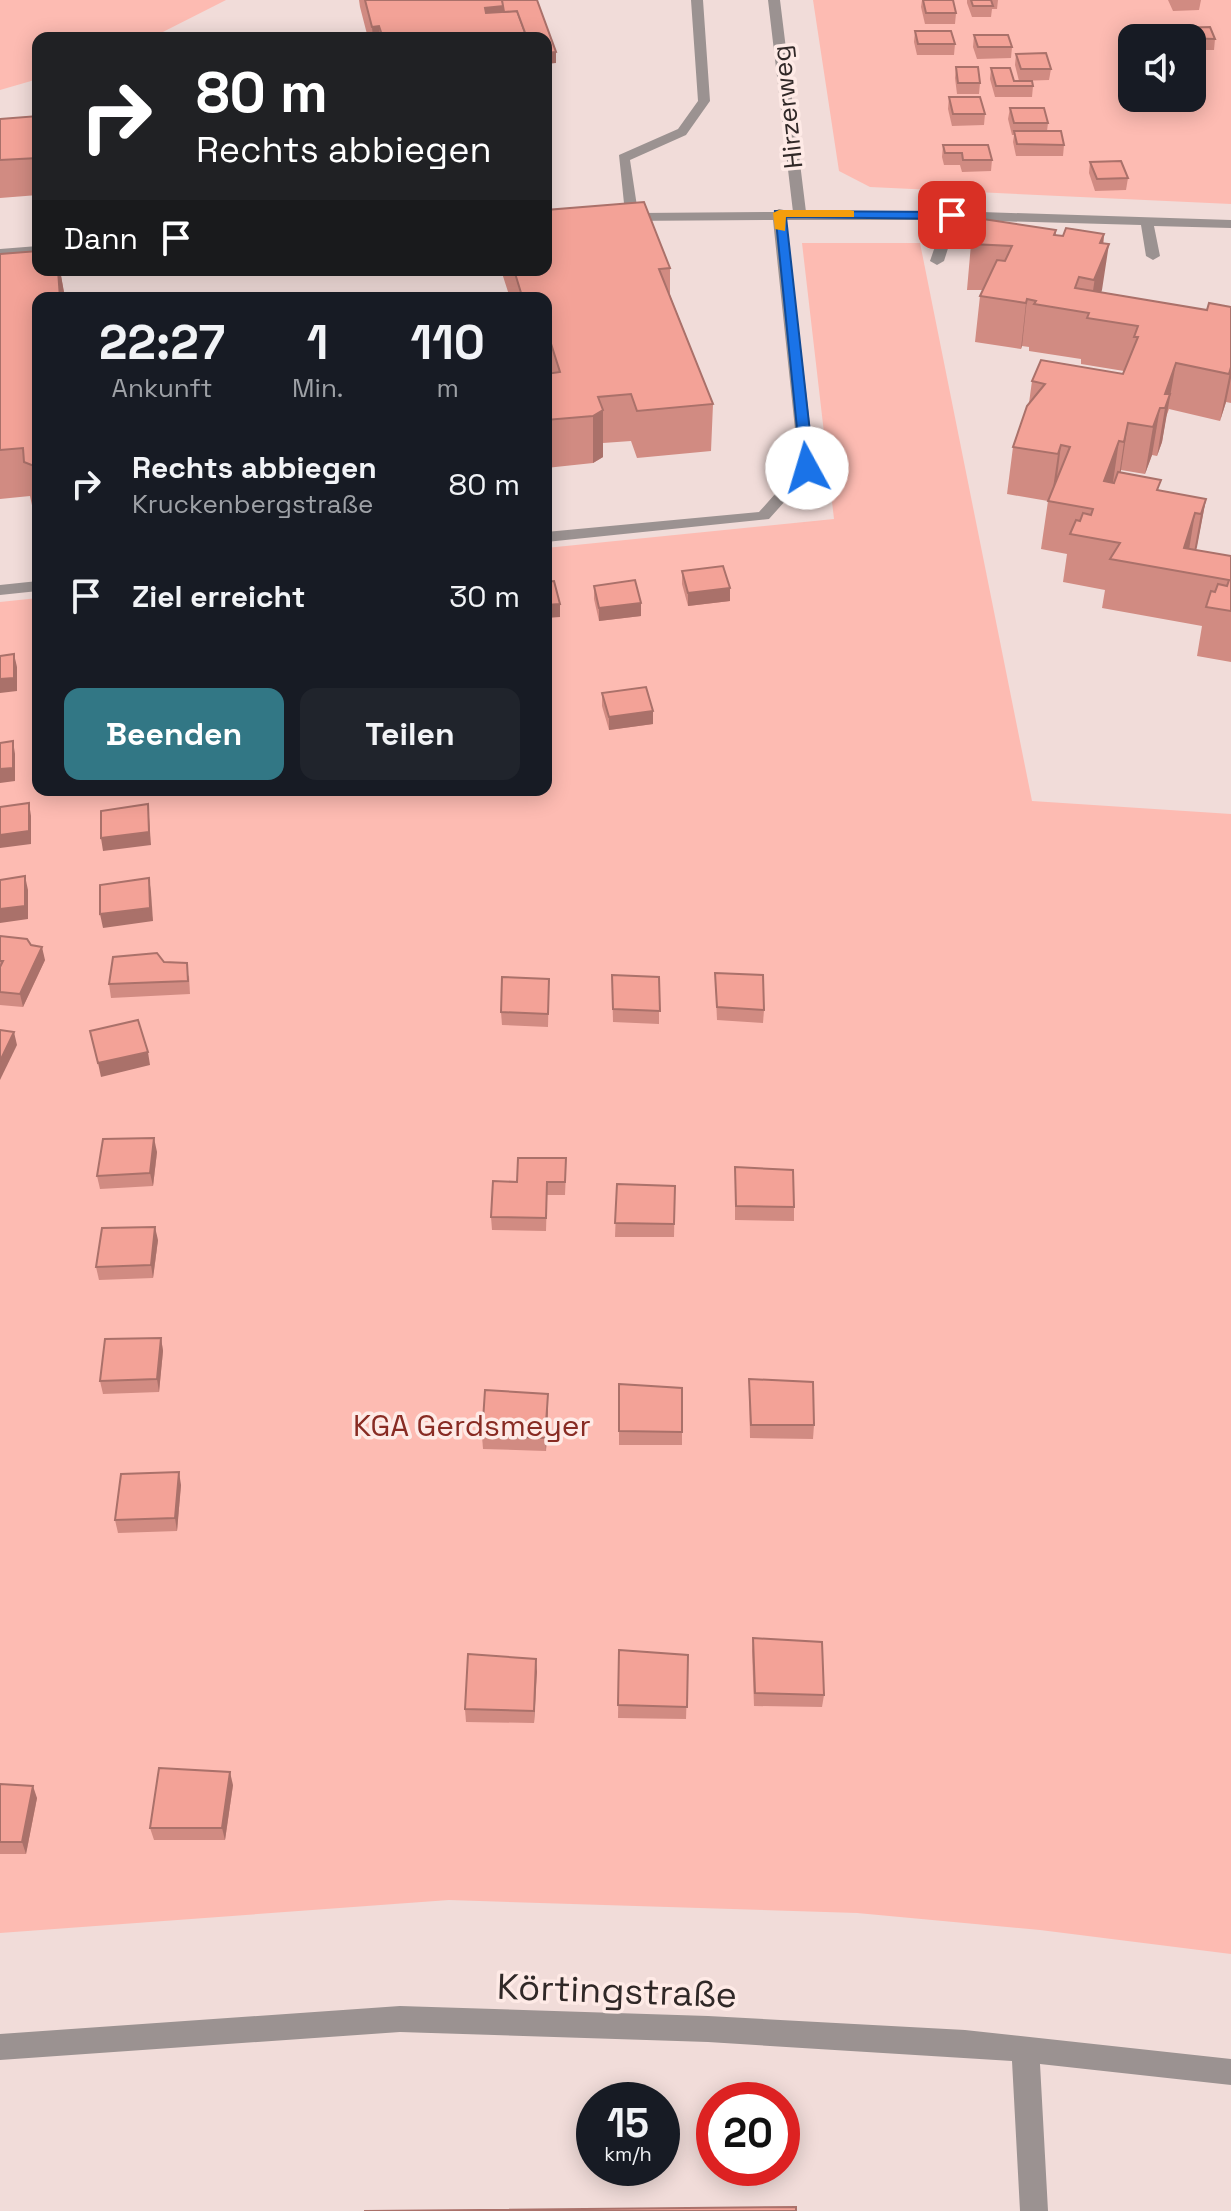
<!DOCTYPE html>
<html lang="de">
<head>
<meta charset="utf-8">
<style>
	:root { --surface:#171b24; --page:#20242c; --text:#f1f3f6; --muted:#9ea1a6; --accent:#327785 }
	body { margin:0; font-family:"Space Grotesk",sans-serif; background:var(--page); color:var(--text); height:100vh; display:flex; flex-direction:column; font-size:30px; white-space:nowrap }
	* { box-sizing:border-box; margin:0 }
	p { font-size:26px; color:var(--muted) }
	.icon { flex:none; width:44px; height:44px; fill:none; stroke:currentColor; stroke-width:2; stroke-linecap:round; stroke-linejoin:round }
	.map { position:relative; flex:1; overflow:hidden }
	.sheet { position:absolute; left:32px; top:292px; width:520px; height:504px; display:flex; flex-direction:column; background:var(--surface); border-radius:16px; box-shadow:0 4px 20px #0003 }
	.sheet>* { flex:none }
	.hud { position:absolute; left:32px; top:32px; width:520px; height:244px; border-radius:16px; box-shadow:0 4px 20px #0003; background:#202124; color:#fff; overflow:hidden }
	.fabs { position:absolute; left:1118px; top:24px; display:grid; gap:16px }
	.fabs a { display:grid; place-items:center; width:88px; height:88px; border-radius:16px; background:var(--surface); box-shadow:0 4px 20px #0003; font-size:40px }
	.speed { position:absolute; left:576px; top:2082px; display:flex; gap:16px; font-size:40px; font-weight:700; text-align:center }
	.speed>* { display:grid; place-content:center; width:104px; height:104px; border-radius:50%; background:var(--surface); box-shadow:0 4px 20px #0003; line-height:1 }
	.speed small { font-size:20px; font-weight:400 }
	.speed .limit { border:12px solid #d22; background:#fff; color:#111 }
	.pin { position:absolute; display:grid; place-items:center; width:68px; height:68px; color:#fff; margin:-34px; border-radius:16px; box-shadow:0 4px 12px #0006 }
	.me { position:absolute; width:88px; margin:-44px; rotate:354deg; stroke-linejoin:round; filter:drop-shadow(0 0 6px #0008) }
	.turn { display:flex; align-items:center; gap:28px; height:168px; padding:0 32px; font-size:36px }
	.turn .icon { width:104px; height:104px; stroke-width:2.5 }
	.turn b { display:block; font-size:56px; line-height:68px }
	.then { display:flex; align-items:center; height:76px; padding:0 32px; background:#0003; gap:16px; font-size:30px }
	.eta { display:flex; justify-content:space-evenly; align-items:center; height:136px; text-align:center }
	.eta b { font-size:48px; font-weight:800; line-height:56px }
	.button { display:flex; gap:16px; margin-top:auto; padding:16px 32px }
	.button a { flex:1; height:92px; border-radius:16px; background:var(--accent); color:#fff; font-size:32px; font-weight:800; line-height:92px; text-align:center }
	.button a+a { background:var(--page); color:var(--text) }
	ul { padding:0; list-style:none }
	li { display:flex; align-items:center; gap:24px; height:112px; padding:0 32px }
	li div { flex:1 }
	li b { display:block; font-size:30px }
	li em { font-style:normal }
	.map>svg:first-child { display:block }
	.green { fill:#fdbbb2; fill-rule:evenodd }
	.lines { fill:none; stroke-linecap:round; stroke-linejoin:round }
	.minor { fill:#9b9291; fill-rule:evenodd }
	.wall { fill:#d18b82 }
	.shaded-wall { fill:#aa716a }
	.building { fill:#f3a297; stroke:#aa716a; stroke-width:2 }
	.route { fill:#1a73e8; stroke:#114b97; stroke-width:2 }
	.slow { fill:#f59e0b }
	.labels { text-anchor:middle; stroke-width:7; stroke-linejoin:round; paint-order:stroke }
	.far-street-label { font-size:26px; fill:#302827; stroke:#feeae6 }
	.park-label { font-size:30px; fill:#882b23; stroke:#feeae6 }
	.near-street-label { font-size:36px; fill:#302827; stroke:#feeae6 }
</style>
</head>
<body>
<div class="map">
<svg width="1231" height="2211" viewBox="0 0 1231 2211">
	<rect width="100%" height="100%" fill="#f1dcd9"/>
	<g class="green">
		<path d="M0,0H226L151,38H38V79L0,90Z"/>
		<path d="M813,0H1231V204L870,187L839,171ZM1132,38H1192V98H1132Z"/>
		<path d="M802,243H920L1032,801L1231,814V1954L1040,1930L857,1913L449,1900L0,1933V602L38,598V790H546V548L834,519Z"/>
	</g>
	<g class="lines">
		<g class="minor">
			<path d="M691,0H703L710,101L686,135L630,160L638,213L773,212L779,209L793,212L768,0H780L806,212L952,211L1231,220V228L1154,226L1160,256L1153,260L1146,256L1141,225L957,220L944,261L937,265L930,261L944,220H786L815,468L812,471L769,519L546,542V532L759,512L799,467L773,220L622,221L615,217L625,213L619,155L678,129L698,101Z"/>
			<path d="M38,246V254L0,257V249Z"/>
			<path d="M38,581V591L0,595V585Z"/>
			<path d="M400,2006L708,2016L965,2030L1231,2059V2085L1040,2064L1048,2211H1020L1012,2061L708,2042L400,2032L0,2060V2034Z"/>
		</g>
	</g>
	<g class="wall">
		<path d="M359,0H537L556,52V63L546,38H368L360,7Z"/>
		<path d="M922,0H953L956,13L955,24H925L921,7Z"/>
		<path d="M967,0H998L997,9H992L991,17H972L967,3Z"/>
		<path d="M1168,0H1201L1199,10L1173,11Z"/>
		<path d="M1176,28L1215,39L1214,50H1192V38H1174Z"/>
		<path d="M915,31L955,44L954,55H917L914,42Z"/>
		<path d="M974,35L1012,47L1011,58L977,59L973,47Z"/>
		<path d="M1016,54L1051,69L1049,80L1019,81L1015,65Z"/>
		<path d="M956,67L980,83L979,94H957L955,78Z"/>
		<path d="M991,68L1014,81L1033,86L1032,97H995L990,79Z"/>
		<path d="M949,97L985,114L984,125L952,126L948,109Z"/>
		<path d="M1010,108L1048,123L1047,131L1064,145L1063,156H1016L1013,142L1014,135H1012L1008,119Z"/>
		<path d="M38,116V195L0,198V119Z"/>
		<path d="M943,145L992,160L991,171L962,172L960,165H944L942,157Z"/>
		<path d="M1090,162L1128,178L1126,190L1095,191L1089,173Z"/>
		<path d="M1056,230V235L1063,236L1104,234L1101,292L1207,310L1231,307V403L1226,402L1220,421L1169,409L1166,417L1162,442L1157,456L1152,455L1145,474L1121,470L1120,472L1159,491L1206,499L1196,550L1231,556V662L1197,656L1202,626L1102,608L1105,590L1063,582L1067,554L1041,549L1048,501L1007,494L1013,447L1029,403L1032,381L1123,374L1124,371L1081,364V359L1029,351V347L1022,346L1021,349L975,342L980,296L983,290H967L971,244Z"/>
		<path d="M0,254L38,270H60L65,298H38V512L33,510L30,496L0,499Z"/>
		<path d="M670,268V295L713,404L711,451L637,458L631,441L603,443V457L593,463L546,468V298H510L501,270Z"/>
		<path d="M682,571L730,588V601L688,606L682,584Z"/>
		<path d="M594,586L641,603V616L599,621L594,599Z"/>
		<path d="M602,693L653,711V724L609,730L602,706Z"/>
		<path d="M0,936L31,945L45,960L23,1007L0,1005Z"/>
		<path d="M164,962L189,976L190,994L111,998L109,984Z"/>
		<path d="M715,973L764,1010L763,1023L717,1020Z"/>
		<path d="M612,975L659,977V1024L613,1022Z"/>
		<path d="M549,979L548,1027L502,1025L501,1012Z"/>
		<path d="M157,1152L153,1186L100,1189L97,1176Z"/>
		<path d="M735,1167L794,1207V1221L735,1220Z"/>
		<path d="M566,1171L565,1195H547L546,1231L492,1230L491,1217L517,1182Z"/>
		<path d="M617,1184L675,1186L674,1237H615Z"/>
		<path d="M158,1240L153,1278L99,1280L96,1267Z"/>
		<path d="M161,1338L163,1351L159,1392L103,1394L100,1381Z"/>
		<path d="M749,1379L814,1425L813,1439L750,1438Z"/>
		<path d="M619,1384L682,1388V1445H619Z"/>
		<path d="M548,1407L546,1451L483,1449L482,1436Z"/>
		<path d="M181,1485L177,1531L118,1533L115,1520Z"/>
		<path d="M753,1638L824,1695L822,1707L754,1706L752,1651Z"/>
		<path d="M619,1650L688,1655L686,1719L618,1718Z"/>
		<path d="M536,1659L534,1723L466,1722L465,1709Z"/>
		<path d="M0,1784L37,1798L26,1854H0Z"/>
		<path d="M233,1785L225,1840H154L150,1828Z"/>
	</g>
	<g class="shaded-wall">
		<path d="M504,6L505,36L485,32V8Z"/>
		<path d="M379,26L380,38H373L372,27Z"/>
		<path d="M556,52V63L546,64V53Z"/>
		<path d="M1104,234L1100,266L1109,244L1102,290L1091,318H1089L1100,243Z"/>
		<path d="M58,270H60L65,298H60Z"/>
		<path d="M1027,299L1022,346L1021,349L1026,303Z"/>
		<path d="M1176,363L1162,442L1157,456L1165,408V394Z"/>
		<path d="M1231,367V378L1226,402L1220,421Z"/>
		<path d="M1160,408L1152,455L1145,474L1153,427Z"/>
		<path d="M603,410V457L593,463V416Z"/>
		<path d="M1128,423L1121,470L1117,490L1124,442Z"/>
		<path d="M1119,441L1112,489L1104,481Z"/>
		<path d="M1061,445L1055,493L1051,502L1058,454Z"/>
		<path d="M1206,499L1197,547L1192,563L1201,514Z"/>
		<path d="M1195,513L1187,562L1184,548Z"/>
		<path d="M730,588V601L688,606V593Z"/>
		<path d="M641,603V616L599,621V608Z"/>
		<path d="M560,604V617L546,618V605Z"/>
		<path d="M14,654L17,667V691L0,693V679Z"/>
		<path d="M653,711V724L609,730V717Z"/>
		<path d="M13,741L15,754V781L0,783V769Z"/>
		<path d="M29,803L31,816V844L0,848V835Z"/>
		<path d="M148,804L151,845L103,851L101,838Z"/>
		<path d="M25,876L28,890V919L0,923V909Z"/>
		<path d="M149,878L151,892L153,921L103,928L100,914Z"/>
		<path d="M42,947L45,960L23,1007L20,994Z"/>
		<path d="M14,1032L17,1045L0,1080V1061Z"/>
		<path d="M148,1052L150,1065L101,1077L98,1063Z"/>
		<path d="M154,1138L157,1152L153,1186L150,1173Z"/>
		<path d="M155,1227L158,1240L153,1278L151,1265Z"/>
		<path d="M161,1338L163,1351L159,1392L157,1379Z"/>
		<path d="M548,1394V1407L546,1451L545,1438Z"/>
		<path d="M179,1472L181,1485L177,1531L175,1518Z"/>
		<path d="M536,1659L537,1672L534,1723V1711Z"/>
		<path d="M230,1772L233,1785L225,1840L222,1828Z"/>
		<path d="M33,1786L37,1798L26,1854L22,1842Z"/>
	</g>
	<g class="building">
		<path d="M365,0H502L504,6L485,8L486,13L517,11L527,38H383L379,26L372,27Z"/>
		<path d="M502,0H537L556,52L546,53V38H527L517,11L504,12Z"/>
		<path d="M923,0H953L956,13H926Z"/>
		<path d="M971,0H991L993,6H973Z"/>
		<path d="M1210,27L1215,39L1180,38L1176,28Z"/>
		<path d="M915,31H951L955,44H918Z"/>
		<path d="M974,35H1008L1012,47H978Z"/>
		<path d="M1046,53L1051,69H1021L1016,54Z"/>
		<path d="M956,67H978L980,83H958Z"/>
		<path d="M991,68H1010L1014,81H1032L1033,86H996Z"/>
		<path d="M949,97H980L985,114H953Z"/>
		<path d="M1010,108H1044L1048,123H1014Z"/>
		<path d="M38,116V158L0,160V119Z"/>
		<path d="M1014,131H1061L1064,145L1017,144Z"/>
		<path d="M943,145H988L992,160H963L962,153H945Z"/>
		<path d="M1121,161L1128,178L1097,179L1090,162Z"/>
		<path d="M644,202L670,268L659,269L713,404L637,411L631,394L598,397L603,410L593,416L546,420V374L560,372L546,328V298H536L535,294L522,296L514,270H546V210Z"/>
		<path d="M983,219L1056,230L1054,235L1063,236L1066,228L1104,234L1100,243L1109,244L1094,280L1079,277L1075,288L1207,310L1209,303L1231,307V367L1229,374L1176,363L1165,394H1170L1165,408H1160L1153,427L1128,423L1124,442L1119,441L1104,481L1114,483L1118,472L1161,480L1157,490L1206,499L1201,514L1195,513L1184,548L1231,556V611L1206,607L1211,591L1215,592L1218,584L1227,586L1229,580L1110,559L1120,543L1070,534L1076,520L1080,521L1083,513L1091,515L1093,509L1048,501L1070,447L1061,445L1058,454L1013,447L1027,406L1045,384L1032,381L1041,360L1123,374L1138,337H1134L1138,326L1087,318L1089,313L1034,304L1036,301L1027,299L1026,303L980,296L997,260L1005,261L1012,246L971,244Z"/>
		<path d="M38,251V270H58L60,298H38V466H34L24,462L23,448L0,450V254Z"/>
		<path d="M723,566L730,588L688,593L682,571Z"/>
		<path d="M635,580L641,603L599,608L594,586Z"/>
		<path d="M554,581L560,604L546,605V582Z"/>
		<path d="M14,654V678L0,679V656Z"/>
		<path d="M646,687L653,711L609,717L602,693Z"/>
		<path d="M13,741V768L0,769V743Z"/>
		<path d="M29,803V831L0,835V807Z"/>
		<path d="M148,804L149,832L101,838V811Z"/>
		<path d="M25,876V906L0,909V880Z"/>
		<path d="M149,878L150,908L100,914V885Z"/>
		<path d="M0,936L27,939L31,945L42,947L20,994L0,992V967L3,961H0Z"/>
		<path d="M157,953L164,962L187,963L188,981L109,984L113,957Z"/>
		<path d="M715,973L763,975L764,1010L717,1007Z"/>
		<path d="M612,975L659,977L660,1011L613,1009Z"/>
		<path d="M502,977L549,979L548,1014L501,1012Z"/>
		<path d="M138,1020L148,1052L98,1063L90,1031Z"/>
		<path d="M0,1030L14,1032L0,1061Z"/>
		<path d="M154,1138L150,1173L97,1176L103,1139Z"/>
		<path d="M518,1158H566L565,1182H547L546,1218L491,1217L493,1181L517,1182Z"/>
		<path d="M735,1167L793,1170L794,1207L736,1206Z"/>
		<path d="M617,1184L675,1186L674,1224L615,1223Z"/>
		<path d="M155,1227L151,1265L96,1267L102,1228Z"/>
		<path d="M161,1338L157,1379L100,1381L105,1339Z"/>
		<path d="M749,1379L813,1382L814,1425H751Z"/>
		<path d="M619,1384L682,1388V1432L619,1431Z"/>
		<path d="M485,1390L548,1394L545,1438L482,1436Z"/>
		<path d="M179,1472L175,1518L115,1520L121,1474Z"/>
		<path d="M753,1638L822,1642L824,1695L755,1693Z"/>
		<path d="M619,1650L688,1655L687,1707L618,1705Z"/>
		<path d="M468,1654L536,1659L534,1711L465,1709Z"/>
		<path d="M159,1768L230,1772L222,1828H150Z"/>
		<path d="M0,1784L33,1786L22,1842H0Z"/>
		<path d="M796,2207V2211H364Z"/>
	</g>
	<path class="route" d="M775,211L952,212L958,215L952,219L786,217L814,468L807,472L801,468Z"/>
	<path class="slow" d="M850,210L854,211V217H786L785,231L775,229L773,213L779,210Z"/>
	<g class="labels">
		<g class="far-street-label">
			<text transform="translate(787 107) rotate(-96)" y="9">Hirzerweg</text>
		</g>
		<g class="park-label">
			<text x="472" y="1436">KGA Gerdsmeyer</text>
		</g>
		<g class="near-street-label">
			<text transform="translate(617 1990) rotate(2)" y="13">Körtingstraße</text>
		</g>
	</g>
</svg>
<div class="fabs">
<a><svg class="icon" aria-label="sound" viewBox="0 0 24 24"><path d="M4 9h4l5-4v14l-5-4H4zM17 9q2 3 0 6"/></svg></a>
</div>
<div class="speed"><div>15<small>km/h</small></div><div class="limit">20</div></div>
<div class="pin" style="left:952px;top:215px;background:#d93025"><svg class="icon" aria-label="arrive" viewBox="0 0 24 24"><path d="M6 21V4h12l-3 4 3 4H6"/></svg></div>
<svg class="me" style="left:807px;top:468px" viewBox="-20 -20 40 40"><circle r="19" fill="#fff"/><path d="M0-13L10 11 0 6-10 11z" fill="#1a73e8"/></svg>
<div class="hud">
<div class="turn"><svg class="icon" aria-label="right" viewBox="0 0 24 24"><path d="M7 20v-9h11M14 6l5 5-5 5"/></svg><div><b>80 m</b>Rechts abbiegen</div></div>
<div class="then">Dann<svg class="icon" aria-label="arrive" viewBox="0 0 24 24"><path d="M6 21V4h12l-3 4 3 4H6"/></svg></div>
</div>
<section class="sheet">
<div class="eta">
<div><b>22:27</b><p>Ankunft</p></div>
<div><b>1</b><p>Min.</p></div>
<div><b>110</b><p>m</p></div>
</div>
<ul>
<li><svg class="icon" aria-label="right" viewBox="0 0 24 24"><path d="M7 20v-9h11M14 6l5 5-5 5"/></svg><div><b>Rechts abbiegen</b><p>Kruckenbergstraße</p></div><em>80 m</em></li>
<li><svg class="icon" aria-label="arrive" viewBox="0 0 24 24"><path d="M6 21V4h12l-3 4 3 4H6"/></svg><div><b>Ziel erreicht</b></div><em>30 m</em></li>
</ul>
<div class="button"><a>Beenden</a><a>Teilen</a></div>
</section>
</div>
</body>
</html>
